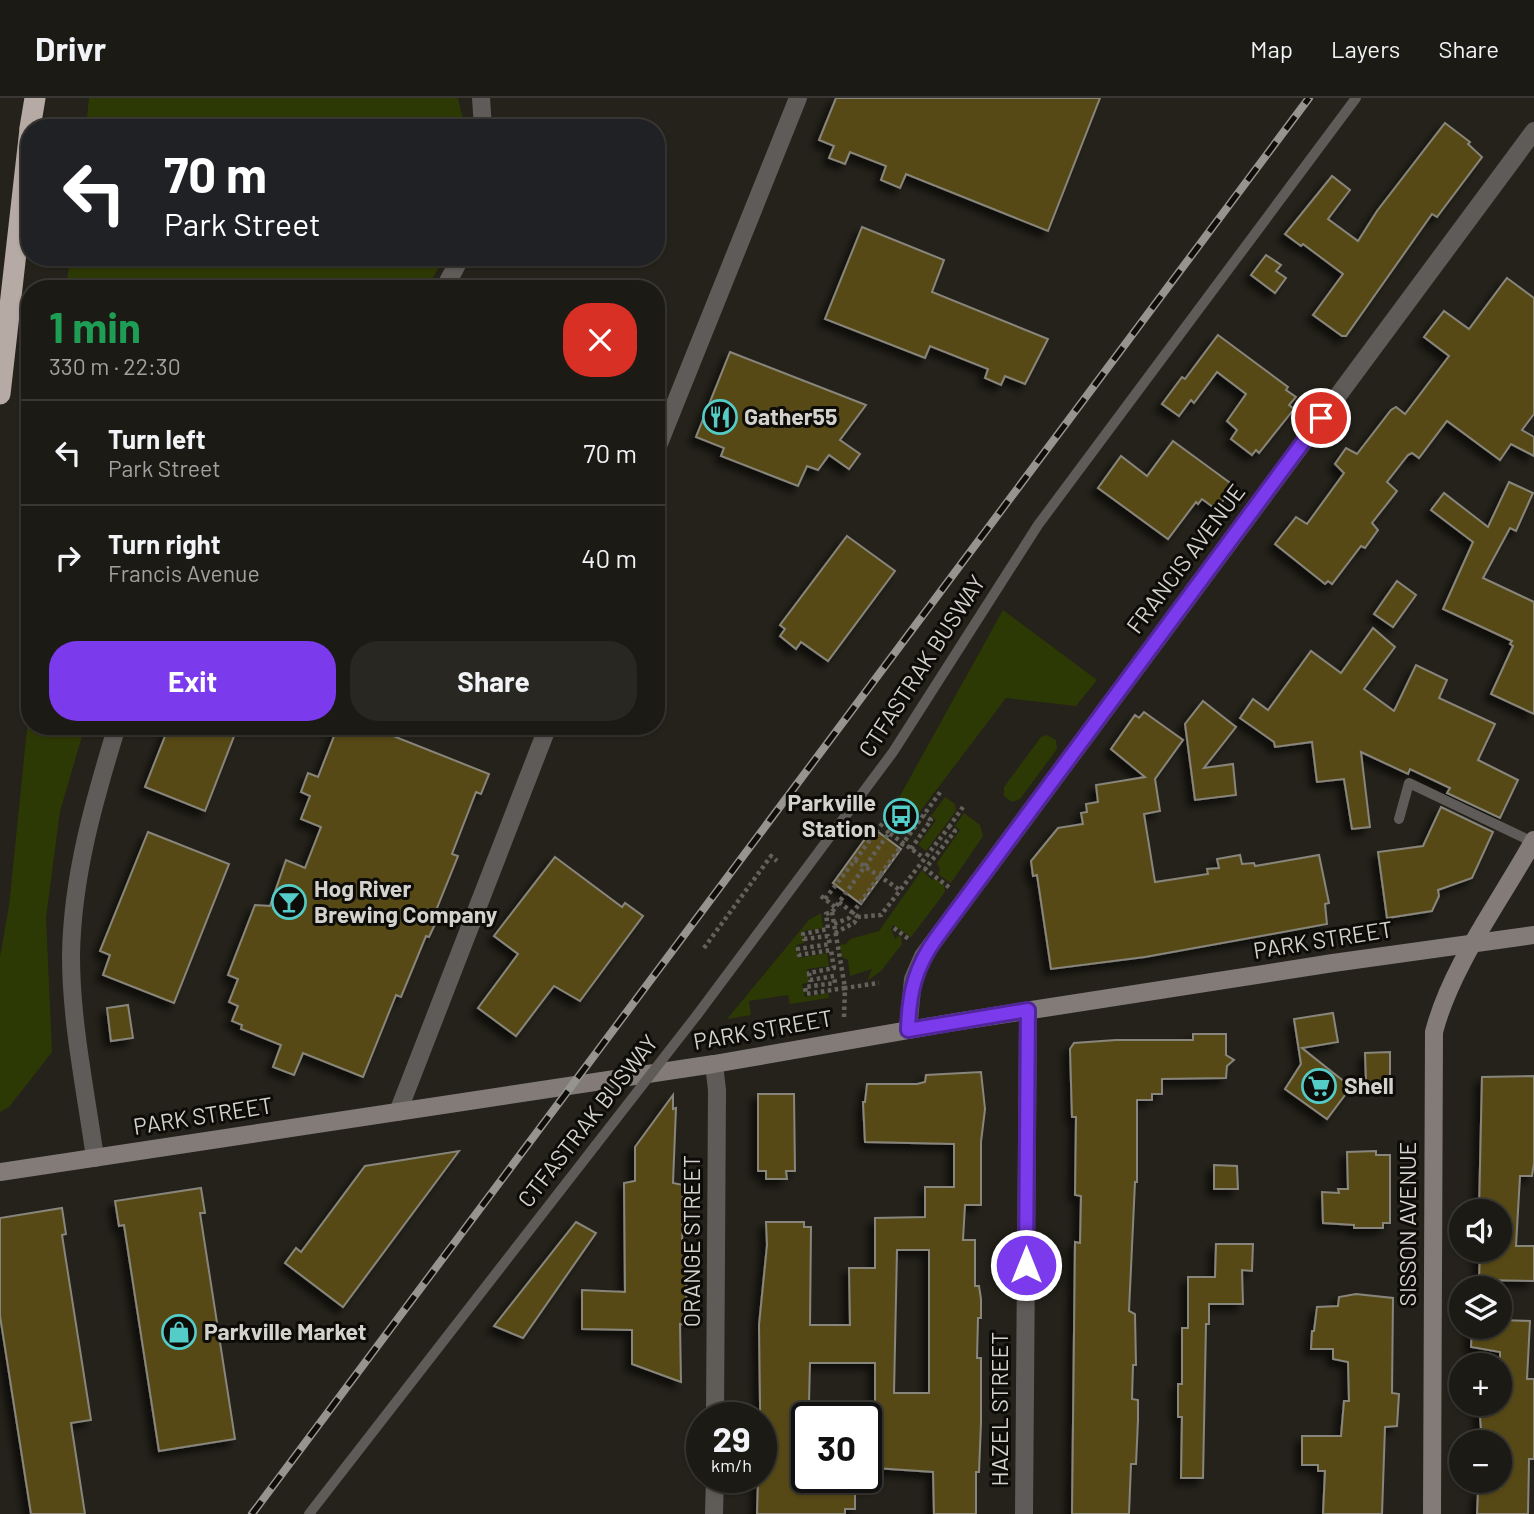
<!DOCTYPE html>
<html lang="en">
<head>
<meta charset="utf-8">
<style>
	:root { --surface:#1b1a14; --page:#282722; --text:#f1f3f6; --muted:#a0a1a0; --line:#393834; --accent:#7c3aed }
	body { margin:0; font-family:Barlow,sans-serif; background:var(--page); color:var(--text); height:100vh; display:flex; flex-direction:column; font-size:26px; white-space:nowrap }
	* { box-sizing:border-box; margin:0 }
	p { font-size:23px; color:var(--muted) }
	.icon { flex:none; width:38px; height:38px; fill:none; stroke:currentColor; stroke-width:2; stroke-linecap:round; stroke-linejoin:round }
	.map { position:relative; flex:1; overflow:hidden }
	.drawer { position:absolute; left:21px; top:182px; width:644px; height:455px; display:flex; flex-direction:column; background:var(--surface); border-radius:28px; box-shadow:0 2px 5px #0004,0 0 0 2px var(--line) }
	.drawer>* { flex:none }
	.banner { position:absolute; left:21px; top:21px; width:644px; height:147px; border-radius:28px; box-shadow:0 2px 5px #0004,0 0 0 2px var(--line); background:#202124; color:#fff; overflow:hidden }
	.buttons { position:absolute; left:1449px; top:1101px; display:grid; gap:14px }
	.buttons a { display:grid; place-items:center; width:63px; height:63px; border-radius:50%; background:var(--surface); box-shadow:0 2px 5px #0004,0 0 0 2px var(--line); font-size:35px }
	.speed { position:absolute; left:686px; top:1304px; display:flex; gap:14px; font-size:35px; font-weight:700; text-align:center }
	.speed>* { display:grid; place-content:center; width:91px; height:91px; border-radius:50%; background:var(--surface); box-shadow:0 2px 5px #0004,0 0 0 2px var(--line); line-height:1 }
	.speed small { font-size:18px; font-weight:400 }
	.speed .limit { border:4px solid #111; border-radius:10px; background:#fff; color:#111 }
	.pin { position:absolute; display:grid; place-items:center; width:60px; height:60px; color:#fff; margin:-30px; border:4px solid #fff; border-radius:50%; box-shadow:0 2px 7px #0007 }
	.me { position:absolute; width:77px; margin:-38px; rotate:0deg; stroke-linejoin:round; filter:drop-shadow(0 0 5px #0008) }
	.turn { display:flex; align-items:center; gap:24px; height:147px; padding:0 28px; font-size:32px }
	.turn .icon { width:91px; height:91px; stroke-width:2.5 }
	.turn b { display:block; font-size:49px; line-height:60px }
	.round { display:grid; place-items:center; flex:none; width:74px; height:74px; border-radius:28px; background:var(--page) }
	.headline { display:flex; align-items:center; justify-content:space-between; height:119px; padding:0 28px }
	h1 { font-size:42px; font-weight:700; line-height:52px; color:#1e9e55 }
	.action { display:flex; gap:14px; margin-top:auto; padding:14px 28px }
	.action a { flex:1; height:80px; border-radius:28px; background:var(--accent); color:#fff; font-size:28px; font-weight:700; line-height:80px; text-align:center }
	.action a+a { background:var(--page); color:var(--text) }
	ul { padding:0; list-style:none }
	li { display:flex; align-items:center; gap:21px; height:105px; padding:0 28px; border-top:2px solid var(--line) }
	li div { flex:1 }
	li b { display:block; font-size:26px }
	li em { font-style:normal }
	header { display:flex; align-items:center; gap:42px; box-sizing:border-box; height:98px; padding:0 35px; background:var(--surface); border-bottom:2px solid var(--line) }
	header strong { font-size:33px }
	nav { display:flex; gap:38px; margin-inline-start:auto; font-size:24px }
	.map>svg:first-child { display:block }
	.green { fill:#2d3904 }
	.building { fill:#564a18; stroke:#88857b; stroke-width:2; fill-rule:evenodd; filter:url(#shadow) }
	.lines { fill:none; stroke-linecap:round; stroke-linejoin:round }
	.path { stroke:#63615a; stroke-width:4.5; stroke-dasharray:3.5 3.5; stroke-linecap:butt }
	.lane { stroke:#5f5b58; stroke-width:10 }
	.street { stroke:#5f5b58; stroke-width:18 }
	.secondary { stroke:#827b77; stroke-width:18 }
	.highway { stroke:#b5aaa4; stroke-width:21 }
	.rail-casing { stroke:#96948e; stroke-width:8 }
	.rail { stroke:#0d0c08; stroke-width:5; stroke-dasharray:16; stroke-linecap:butt }
	.lane-bridge { stroke:#5f5b58; stroke-width:10 }
	.route-casing { stroke:#51269a; stroke-width:18 }
	.route { stroke:#7c3aed; stroke-width:12 }
	.labels { text-anchor:middle; stroke-width:6; stroke-linejoin:round; paint-order:stroke }
	.poi-label { font-size:23px; font-weight:bold; fill:#d4d2cd; stroke:#0d0c08; text-anchor:start }
	.street-label { font-size:23px; fill:#d4d2cd; stroke:#0d0c08 }
</style>
</head>
<body>
<header>
<strong>Drivr</strong>
<nav><a>Map</a><a>Layers</a><a>Share</a></nav>
</header>
<div class="map">
<svg width="1534" height="1416" viewBox="0 0 1534 1416">
	<defs>
		<filter id="shadow"><feDropShadow dx="-6" dy="6" stdDeviation="3.5" flood-color="#0009"/></filter>
	</defs>
	<rect width="100%" height="100%" fill="#24221a"/>
	<g class="green">
		<path d="M89,0H458L465,30H86Z"/>
		<path d="M70,159H445L426,191H66Z"/>
		<path d="M1003,512L1097,582L1076,608L1006,600L903,736L900,734L912,718L896,705Z"/>
		<path d="M30,602V628H85L60,713L46,820L52,954L9,1009L0,1014V859L9,808Z"/>
		<path d="M1047,637L1056,642L1057,651L1020,701L1012,704L1004,698V689L1041,639Z"/>
		<path d="M945,699L955,706L956,713L926,753L918,747L936,722L931,718Z"/>
		<path d="M964,715L980,727L983,738L951,785L938,776L940,772L937,765L960,732L955,728Z"/>
		<path d="M922,772L932,782L934,780L944,787L945,794L911,839L893,827L891,831L895,841L899,837L901,839L902,846L881,873L867,883L872,871L850,878L848,862L842,859L840,847L846,846L850,841L879,833Z"/>
		<path d="M821,815L823,830L802,833L804,845L796,847L799,860L827,855L829,868L807,871L809,884L802,886L805,899L828,895L829,900L790,906L788,897L749,903L751,917L727,921L809,822Z"/>
	</g>
	<g class="building">
		<path d="M836,0H1100L1048,133L906,76L900,90L881,82L886,68L850,54L845,66L829,60L834,48L819,42Z"/>
		<path d="M1445,25L1470,44L1468,46L1482,59L1437,119L1432,116L1346,238H1342L1313,217L1343,176L1303,146L1301,148L1285,136L1332,78L1350,92L1328,121L1358,143L1377,113Z"/>
		<path d="M862,129L944,162L932,194L1048,241L1025,286L1005,278L1001,287L985,280L988,271L930,248L925,260L825,221Z"/>
		<path d="M1266,157L1281,167L1276,173L1286,180L1275,195L1251,177Z"/>
		<path d="M1507,180L1534,200V316L1522,332L1534,339V358L1511,346L1500,362L1447,323L1419,360L1412,355L1408,357L1387,384L1397,393L1372,425L1378,432L1365,450L1361,448L1332,486L1328,483L1325,486L1275,446L1296,419L1307,426L1344,375L1335,366L1346,350L1357,356L1391,312L1396,309L1405,316L1449,258L1424,239L1444,213L1469,231Z"/>
		<path d="M1218,237L1288,289L1286,292L1296,299L1289,307L1294,311L1259,355L1256,352L1252,357L1231,341L1237,332L1227,323L1246,296L1217,274L1194,305L1191,302L1179,318L1162,306L1182,279L1185,281Z"/>
		<path d="M730,254L866,307L840,342L860,356L849,371L829,357L818,372L807,368L798,388L721,358L724,350L696,339Z"/>
		<path d="M1173,343L1233,387L1217,412L1202,401L1198,406L1196,404L1168,441L1098,390L1121,358L1147,378Z"/>
		<path d="M1509,384L1533,395L1516,433L1510,430L1483,480L1534,504V616L1491,596L1513,548L1510,546L1512,543L1443,511L1473,444L1431,412L1444,395L1488,429Z"/>
		<path d="M847,438L895,473L828,563L801,544L796,551L780,538L785,531L780,527Z"/>
		<path d="M1397,483L1416,497L1393,529L1374,516Z"/>
		<path d="M1373,530L1395,549L1364,591L1394,613L1416,567L1447,582L1439,600L1495,626L1478,662L1518,682L1500,720L1447,695L1450,690L1410,671L1408,676L1361,654L1370,729L1352,731L1344,681L1317,684L1312,644L1275,649L1274,644L1240,620L1253,601L1268,612L1311,553L1341,575Z"/>
		<path d="M1203,603L1236,629L1204,670L1233,666L1236,697L1195,702L1185,626Z"/>
		<path d="M1144,614L1183,642L1155,681L1160,713L1144,716L1155,784L1208,776L1207,771L1219,770L1217,761L1240,757L1242,766L1254,765L1255,768L1319,757L1329,805L1325,806L1327,826L1145,859L1051,871L1037,777L1033,778L1031,763L1058,730L1083,726L1081,715L1087,714L1086,706L1098,704L1096,687L1145,679L1111,651L1135,617L1139,620Z"/>
		<path d="M169,628H238L205,713L145,689Z"/>
		<path d="M338,628H368L489,676L481,696L476,694L452,756L458,758L433,820L437,822L429,839L426,838L401,899L396,897L363,979L303,955L294,977L273,969L281,947L241,931L242,927L232,923L238,908L229,904L238,881L228,877L255,807L270,808L286,762L305,770L321,729L301,721L310,698L301,694L308,675L318,679Z"/>
		<path d="M1441,709L1493,734L1472,780L1438,792L1439,798L1432,813L1387,820L1378,754L1423,748Z"/>
		<path d="M873,730L901,751L861,806L833,785Z"/>
		<path d="M148,734L229,766L174,905L103,877L110,857L100,853Z"/>
		<path d="M555,759L622,809L625,805L643,818L580,903L554,888L516,938L478,910L518,856L494,838Z"/>
		<path d="M128,907L133,940L111,943L107,910Z"/>
		<path d="M1333,915L1338,944L1302,950L1351,989L1327,1021L1285,991L1301,966L1294,921Z"/>
		<path d="M1193,936H1226V957L1234,962L1227,968L1226,980L1162,981V996H1152V1002H1137V1084H1135L1129,1213L1135,1216L1136,1267H1133L1132,1301L1138,1302V1322L1136,1366H1131L1129,1416H1072L1075,1144L1080,1145L1081,1098L1075,1097L1076,1019H1072L1070,951L1074,945L1116,942H1193Z"/>
		<path d="M1390,954V984H1366L1365,955Z"/>
		<path d="M981,974L985,1011L981,1044V1107H965L963,1142H975V1188H979L981,1201V1220H978L977,1260H981V1325L979,1374H976V1416H934L933,1374L875,1370V1265H810L807,1382H855V1411H845V1416H757L758,1382H761L759,1227L767,1147L766,1124H804V1129H811L810,1227H850L849,1170H875V1120L925,1119V1089H954V1046L865,1044L863,1004H865L867,986H917L925,984L926,977ZM897,1152H929V1295H894Z"/>
		<path d="M1534,978V1065L1532,1078H1520L1516,1148H1534V1183L1479,1182L1480,1152L1500,1153V1113H1479L1482,979Z"/>
		<path d="M758,996H794L795,1073H786L787,1081H766V1073H758Z"/>
		<path d="M673,997V1011L676,1010L673,1085L683,1087L682,1152H687L686,1227L680,1226L681,1284L632,1266V1232L582,1231V1192L625,1194L624,1085L635,1083V1049Z"/>
		<path d="M459,1053L343,1209L285,1165L296,1150L301,1154L365,1068Z"/>
		<path d="M1376,1053V1057H1390V1125H1383V1130H1354V1127L1323,1125L1322,1094L1339,1095L1338,1091H1348L1347,1054Z"/>
		<path d="M1214,1067L1237,1068L1238,1091H1214Z"/>
		<path d="M201,1090L205,1115H200L235,1341L159,1353L124,1127L119,1128L115,1103Z"/>
		<path d="M62,1110L66,1136L62,1137L91,1322L71,1325L85,1416H31L0,1218V1120Z"/>
		<path d="M576,1124L596,1135L523,1240L494,1228Z"/>
		<path d="M1216,1146H1253L1252,1173L1242,1172L1243,1206H1209V1226H1206L1203,1380H1181L1182,1319H1178V1286H1182V1230H1188V1179H1215Z"/>
		<path d="M1356,1196L1393,1200L1392,1295L1399,1296L1397,1328L1385,1329L1382,1416H1323L1325,1373H1318V1367H1302V1338H1341L1344,1303H1349L1348,1264L1333,1261V1251H1311L1312,1233H1314L1317,1209L1338,1208L1339,1199Z"/>
		<path d="M1500,1222L1530,1223L1527,1281H1534V1361H1529L1528,1416H1477L1478,1394L1500,1390V1344H1482L1479,1306H1500V1254L1471,1249L1472,1228H1500Z"/>
	</g>
	<g class="lines">
		<g class="path">
			<path d="M894,720L903,726"/>
			<path d="M949,729L963,709"/>
			<path d="M889,735L886,732L899,713"/>
			<path d="M911,751L931,722L924,717"/>
			<path d="M855,762L894,710"/>
			<path d="M924,770L950,790"/>
			<path d="M821,798L835,809"/>
			<path d="M825,801L855,762L900,792"/>
			<path d="M839,804L858,819"/>
			<path d="M832,814L845,890L806,896L805,889L835,885L834,878L810,882L809,875L834,870L831,852L799,857L798,851L830,846L828,838L804,841L803,836L828,831L826,816L832,814L889,735L924,760"/>
			<path d="M834,826L849,820L941,693"/>
			<path d="M894,830L910,842"/>
			<path d="M835,835L854,825L858,819L881,817L949,729L955,733L925,771"/>
			<path d="M704,850L771,758L777,763"/>
			<path d="M844,919L845,890L879,885"/>
		</g>
		<g class="lane">
			<path d="M1399,721L1409,685L1533,744"/>
			<path d="M697,917L893,654L1038,427L1356,0"/>
			<path d="M309,1416L595,1048"/>
		</g>
		<g class="street">
			<path d="M481,0L483,30"/>
			<path d="M444,191L461,159"/>
			<path d="M656,353L798,0"/>
			<path d="M908,932L913,881L923,858L1534,33"/>
			<path d="M714,966L717,992L715,1320"/>
			<path d="M398,1014L548,628"/>
			<path d="M95,1060C86,994 71,925 71,858C72,779 94,703 117,628"/>
			<path d="M714,1416L715,1379"/>
			<path d="M1024,1416L1028,912"/>
		</g>
		<g class="secondary">
			<path d="M0,1074L714,966L955,924L1333,865L1534,837"/>
			<path d="M1432,1416L1434,934C1451,868 1501,802 1534,742"/>
		</g>
		<g class="highway">
			<path d="M30,30L35,0"/>
			<path d="M0,296L30,31"/>
		</g>
		<g class="rail-casing">
			<path id="rail" d="M252,1416L1309,0"/>
		</g>
		<use href="#rail" class="rail"/>
		<path class="lane-bridge" d="M595,1048L697,917"/>
	</g>
	<g class="lines">
		<g class="route-casing">
			<path id="route" d="M1026,1167L1028,912L908,932C909,895 915,869 937,839L1321,320"/>
		</g>
		<use href="#route" class="route"/>
	</g>
	<defs>
		<g id="restaurant-ring" transform="scale(1.75)"><circle r="9.5" fill="#0d0c08" stroke="#54cdc8" stroke-width="1.5"/><path d="M-5-6h1v4h1v-4h1v4h1v-4h1v5L-1.5 .5V6h-2V.5L-5-1ZM5-6V6H3V1.5H1.5Q1.5-4 5-6Z" fill="#54cdc8"/></g>
		<g id="bus-ring" transform="scale(1.75)"><circle r="9.5" fill="#0d0c08" stroke="#54cdc8" stroke-width="1.5"/><path d="M-5-6H5V4H4V6H2V4H-2V6H-4V4H-5ZM-3.5-4V0h7V-4ZM-3.5 1.2v1.5H-2V1.2ZM2 1.2v1.5H3.5V1.2Z" fill="#54cdc8"/></g>
		<g id="bar-ring" transform="scale(1.75)"><circle r="9.5" fill="#0d0c08" stroke="#54cdc8" stroke-width="1.5"/><path d="M-6-5H6L.8 .8V4.5H3.5V6h-7V4.5H-.8V.8Z" fill="#54cdc8"/></g>
		<g id="supermarket-ring" transform="scale(1.75)"><circle r="9.5" fill="#0d0c08" stroke="#54cdc8" stroke-width="1.5"/><path d="M-6-5.5h2.5l.6 2H6L4.5 2H-2.5L-4.4-4H-6ZM-1.5 3.2a1.3 1.3 0 1 0 .1 0ZM3 3.2a1.3 1.3 0 1 0 .1 0Z" fill="#54cdc8"/></g>
		<g id="shop-ring" transform="scale(1.75)"><circle r="9.5" fill="#0d0c08" stroke="#54cdc8" stroke-width="1.5"/><path d="M-5-2.5h2.3a2.7 3.5 0 0 1 5.4 0H5L5.5 6h-11ZM-1.5-2.5h3a1.5 2.3 0 0 0-3 0Z" fill="#54cdc8"/></g>
	</defs>
	<g fill-rule="evenodd">
		<use href="#restaurant-ring" x="720" y="319"/>
		<use href="#bus-ring" x="901" y="718"/>
		<use href="#bar-ring" x="289" y="804"/>
		<use href="#supermarket-ring" x="1319" y="988"/>
		<use href="#shop-ring" x="179" y="1234"/>
	</g>
	<g class="labels">
		<g class="poi-label">
			<text x="744" y="327">Gather55</text>
			<text x="876" y="713" text-anchor="end">Parkville<tspan x="876" dy="26">Station</tspan></text>
			<text x="314" y="799">Hog River<tspan x="314" dy="26">Brewing Company</tspan></text>
			<text x="1344" y="996">Shell</text>
			<text x="204" y="1242">Parkville Market</text>
		</g>
		<g class="street-label">
			<text transform="translate(1186 461) rotate(-53)" y="8">FRANCIS AVENUE</text>
			<text transform="translate(922 568) rotate(-57)" y="8">CTFASTRAK BUSWAY</text>
			<text transform="translate(1323 842) rotate(-9)" y="8">PARK STREET</text>
			<text transform="translate(763 932) rotate(-10)" y="8">PARK STREET</text>
			<text transform="translate(203 1018) rotate(-9)" y="8">PARK STREET</text>
			<text transform="translate(588 1023) rotate(-52)" y="8">CTFASTRAK BUSWAY</text>
			<text transform="translate(1408 1126) rotate(-90)" y="8">SISSON AVENUE</text>
			<text transform="translate(692 1143) rotate(-90)" y="8">ORANGE STREET</text>
			<text transform="translate(1000 1311) rotate(-90)" y="8">HAZEL STREET</text>
		</g>
	</g>
</svg>
<div class="buttons">
<a><svg class="icon" aria-label="sound" viewBox="0 0 24 24"><path d="M4 9h4l5-4v14l-5-4H4zM17 9q2 3 0 6"/></svg></a>
<a><svg class="icon" aria-label="layers" viewBox="0 0 24 24"><path d="M12 4l9 5-9 5-9-5zM3 14l9 5 9-5"/></svg></a>
<a>+</a>
<a>−</a>
</div>
<div class="speed"><div>29<small>km/h</small></div><div class="limit">30</div></div>
<div class="pin" style="left:1321px;top:320px;background:#d93025"><svg class="icon" aria-label="arrive" viewBox="0 0 24 24"><path d="M6 21V4h12l-3 4 3 4H6"/></svg></div>
<svg class="me" style="left:1026px;top:1167px" viewBox="-20 -20 40 40"><circle r="17" fill="#7c3aed" stroke="#fff" stroke-width="3"/><path d="M0-11L8 9 0 5-8 9z" fill="#fff"/></svg>
<div class="banner">
<div class="turn"><svg class="icon" aria-label="left" viewBox="0 0 24 24"><path d="M17 20v-9H6M10 6l-5 5 5 5"/></svg><div><b>70 m</b>Park Street</div></div>
</div>
<section class="drawer">
<div class="headline"><div><h1>1 min</h1><p>330 m · 22:30</p></div><a class="round" style="background:#d93025;color:#fff"><svg class="icon" aria-label="close" viewBox="0 0 24 24"><path d="M6 6l12 12M18 6L6 18"/></svg></a></div>
<ul>
<li><svg class="icon" aria-label="left" viewBox="0 0 24 24"><path d="M17 20v-9H6M10 6l-5 5 5 5"/></svg><div><b>Turn left</b><p>Park Street</p></div><em>70 m</em></li>
<li><svg class="icon" aria-label="right" viewBox="0 0 24 24"><path d="M7 20v-9h11M14 6l5 5-5 5"/></svg><div><b>Turn right</b><p>Francis Avenue</p></div><em>40 m</em></li>
</ul>
<div class="action"><a>Exit</a><a>Share</a></div>
</section>
</div>
</body>
</html>
